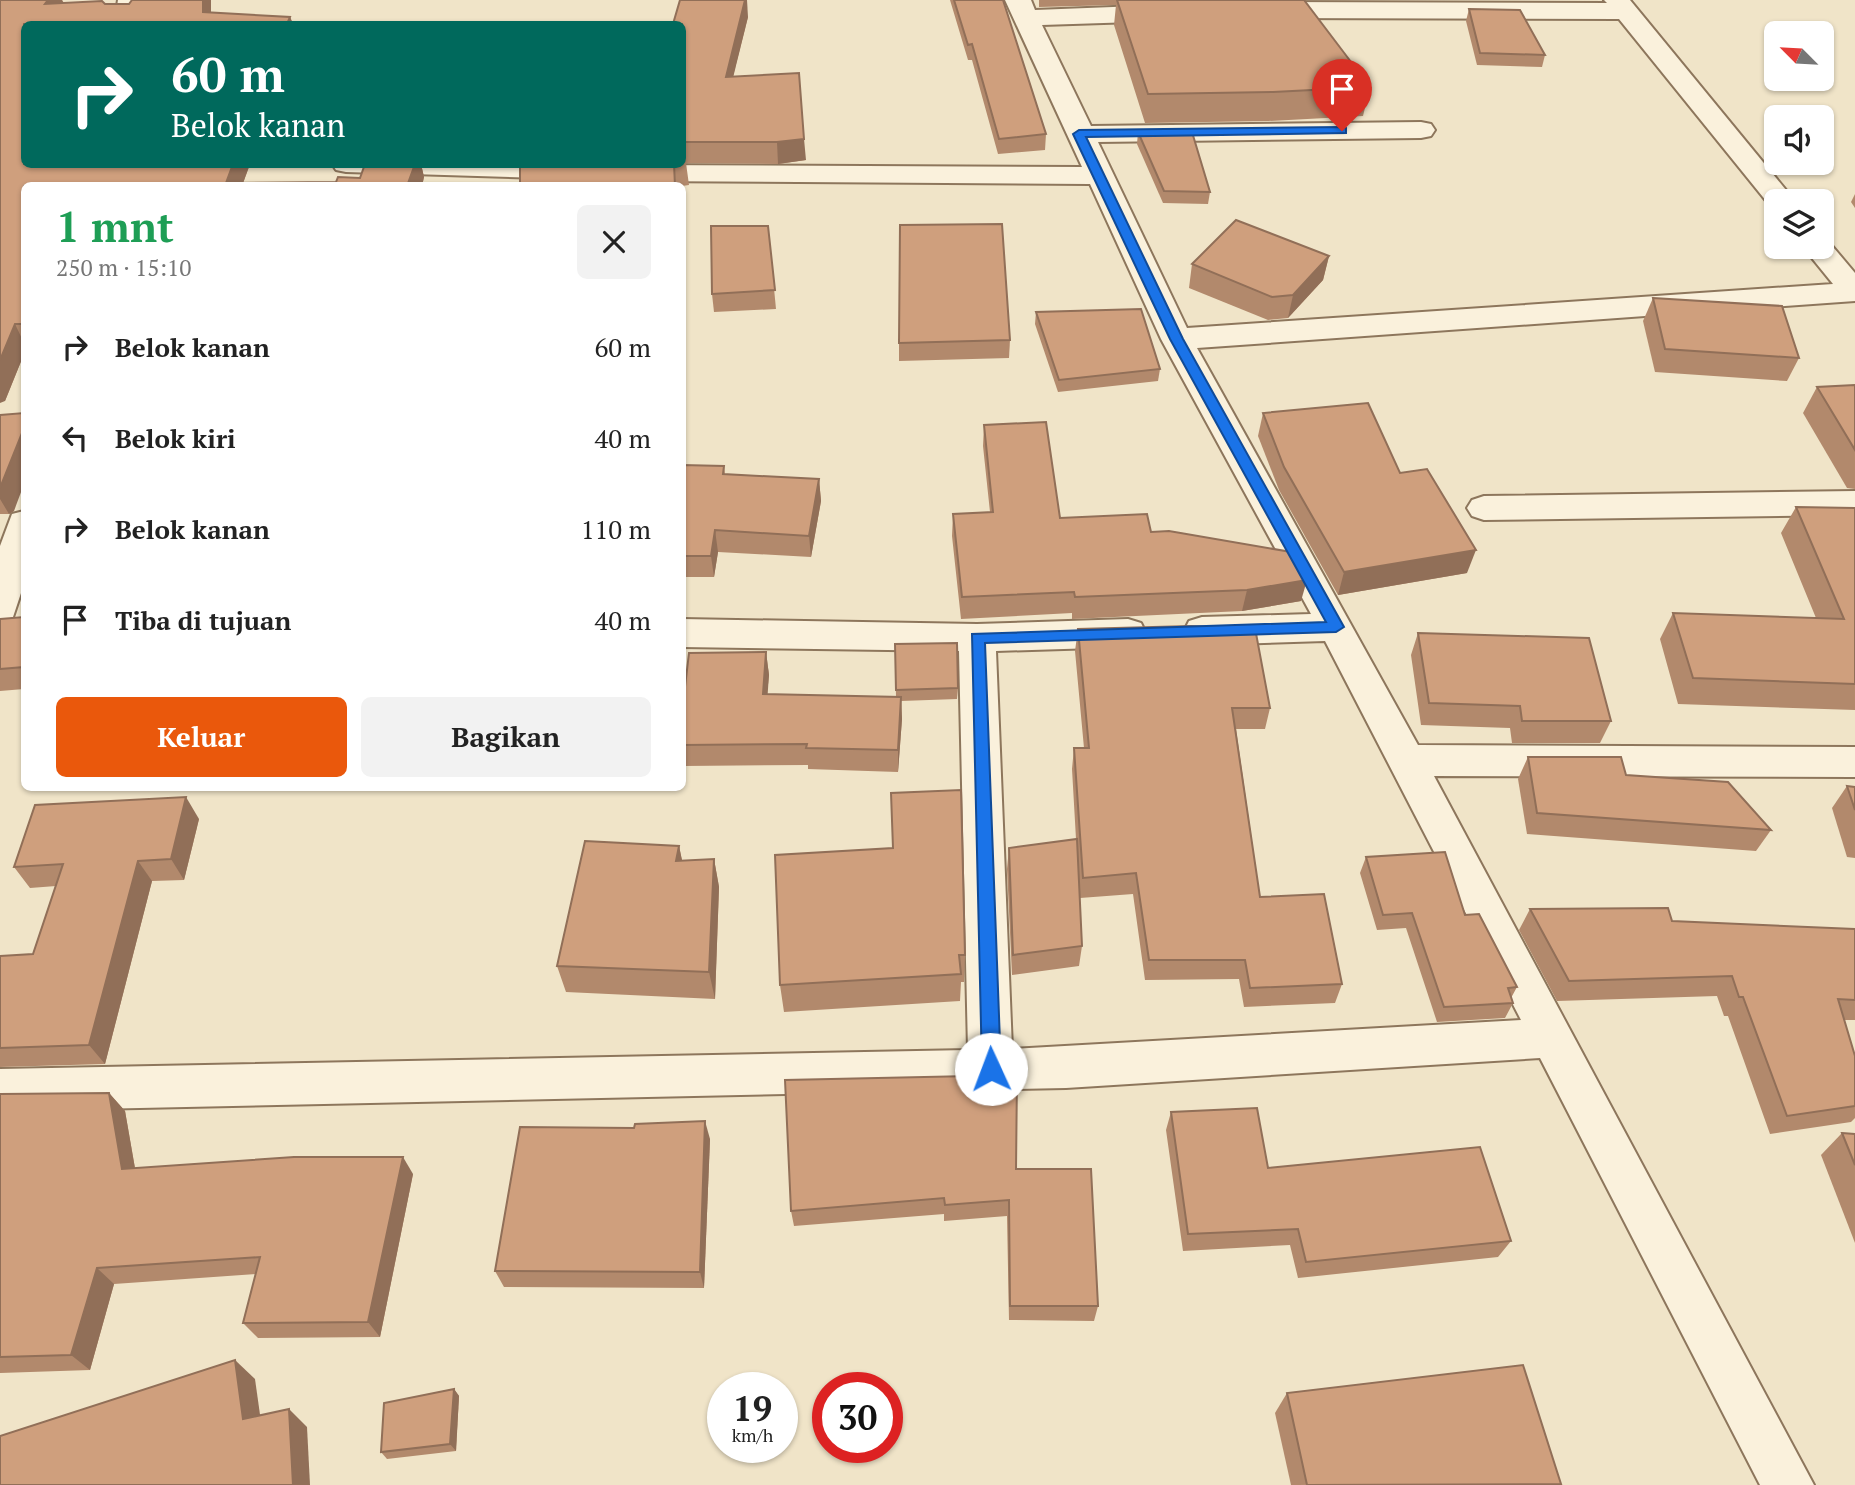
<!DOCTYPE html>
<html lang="id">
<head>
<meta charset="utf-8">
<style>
	:root { --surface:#fff; --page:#f2f2f2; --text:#222; --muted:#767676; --accent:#ea580c }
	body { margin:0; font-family:"PT Serif",serif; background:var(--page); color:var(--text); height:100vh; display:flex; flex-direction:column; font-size:26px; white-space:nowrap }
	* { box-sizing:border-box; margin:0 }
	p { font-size:23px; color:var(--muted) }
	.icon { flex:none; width:38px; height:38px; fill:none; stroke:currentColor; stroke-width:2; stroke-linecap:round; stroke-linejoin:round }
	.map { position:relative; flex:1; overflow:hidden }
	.panel { position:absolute; left:21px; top:182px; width:665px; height:609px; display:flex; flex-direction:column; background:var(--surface); border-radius:10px; box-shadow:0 2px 5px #0004 }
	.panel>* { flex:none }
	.banner { position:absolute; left:21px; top:21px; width:665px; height:147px; border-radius:10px; box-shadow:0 2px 5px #0004; background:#00695c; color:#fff; overflow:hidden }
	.needle { width:46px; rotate:294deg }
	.fabs { position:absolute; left:1764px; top:21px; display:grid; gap:14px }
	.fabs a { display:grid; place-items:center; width:70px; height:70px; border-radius:10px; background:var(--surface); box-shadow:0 2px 5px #0004; font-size:35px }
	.speed { position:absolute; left:707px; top:1372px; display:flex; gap:14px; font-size:35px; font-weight:700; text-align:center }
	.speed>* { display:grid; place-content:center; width:91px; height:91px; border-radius:50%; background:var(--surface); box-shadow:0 2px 5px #0004; line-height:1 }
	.speed small { font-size:18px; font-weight:400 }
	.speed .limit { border:10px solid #d22; background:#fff; color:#111 }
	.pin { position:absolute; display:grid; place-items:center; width:60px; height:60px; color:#fff; margin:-72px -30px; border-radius:50% 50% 50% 0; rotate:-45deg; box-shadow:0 0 7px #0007 }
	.pin .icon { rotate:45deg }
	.me { position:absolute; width:77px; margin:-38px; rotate:358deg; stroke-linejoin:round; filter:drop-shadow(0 0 5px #0008) }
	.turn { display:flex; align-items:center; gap:24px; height:147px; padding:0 35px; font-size:32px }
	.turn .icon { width:91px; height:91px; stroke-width:2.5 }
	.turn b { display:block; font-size:49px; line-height:60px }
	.round { display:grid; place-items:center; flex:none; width:74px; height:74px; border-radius:10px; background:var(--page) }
	.summary { display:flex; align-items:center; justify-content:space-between; height:119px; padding:0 35px }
	h1 { font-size:42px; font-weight:700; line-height:52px; color:#1e9e55 }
	.button { display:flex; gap:14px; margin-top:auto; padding:14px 35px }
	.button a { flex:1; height:80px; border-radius:10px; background:var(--accent); color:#fff; font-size:28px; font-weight:700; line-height:80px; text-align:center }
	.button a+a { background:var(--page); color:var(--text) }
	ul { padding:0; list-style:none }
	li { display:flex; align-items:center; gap:21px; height:91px; padding:0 35px }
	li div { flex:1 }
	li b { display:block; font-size:26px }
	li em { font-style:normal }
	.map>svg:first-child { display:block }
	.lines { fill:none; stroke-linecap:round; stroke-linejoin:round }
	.minor-casing { stroke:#8d765c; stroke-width:4 }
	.minor { fill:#faf1dc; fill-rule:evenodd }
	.wall { fill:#b2896c }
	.shaded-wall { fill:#916f58 }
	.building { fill:#cf9f7d; stroke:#916f58; stroke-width:2 }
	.route { fill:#1a73e8; stroke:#114b97; stroke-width:2 }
</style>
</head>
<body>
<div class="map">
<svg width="1855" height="1485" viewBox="0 0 1855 1485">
	<rect width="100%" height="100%" fill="#f0e4c8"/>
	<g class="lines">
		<g class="minor-casing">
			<g id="minor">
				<path d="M118,0H144L138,24H114Z"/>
				<path d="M1005,0H1031L1035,10L1165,5L1174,8L1178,13L1174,18L1165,21L1042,25L1091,126L1421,122L1431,124L1435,130L1431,136L1421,138L1098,142L1187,328L1833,284L1803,247H1822V239L1828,241L1855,273V301L1197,348L1418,745L1855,747V777L1434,776L1814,1485H1760L1540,1058L1066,1088L0,1111V1069L968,1050L959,651L682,647V619L977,624L1128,619L1141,623L1146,633L1141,643L1128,647L996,651L1012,1049L1521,1020L1325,641L1202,645L1189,641L1184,631L1189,621L1202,617L1311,614L1161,339L1090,184L636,181L626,179L622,173L626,167L636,165L1082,167Z"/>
				<path d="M1604,0H1630L1795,201H1776V208L1771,207L1619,19L1260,18L1251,15L1247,10L1251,5L1260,2L1607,3Z"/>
				<path d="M90,164H118L114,186H86Z"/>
				<path d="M332,164H581L587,171L583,177L573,179L346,172L336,170Z"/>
				<path d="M1855,491V515L1484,520L1472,516L1467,508L1472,500L1484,496Z"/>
				<path d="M24,511V584L13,617L0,621V546L12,514Z"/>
			</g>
		</g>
		<use href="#minor" class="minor"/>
	</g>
	<g class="wall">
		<path d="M0,0H62L64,3L105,4H129L211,0V13L290,17L293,24H24V164H250L243,183L336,182L360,178L365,164H421L424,177L422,186H24V354L5,401Z"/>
		<path d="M950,0H1003L1046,134L1045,150L998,154L972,60H968Z"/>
		<path d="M1039,0H1304L1370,87L1363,116L1268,121L1145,123L1114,25L1116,5L1039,7Z"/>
		<path d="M1469,9L1545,55L1542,67L1477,65L1466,21Z"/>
		<path d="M748,17L733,76L806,160L778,164L686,163L689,185L682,186H520V164H682V24Z"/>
		<path d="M1138,132L1210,192L1208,204L1163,203L1137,144Z"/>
		<path d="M1855,194V208L1851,202Z"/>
		<path d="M768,226L776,309L714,312L712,294Z"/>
		<path d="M1329,256L1323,280L1288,318L1268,320L1189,288L1192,264Z"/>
		<path d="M1653,298L1799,358L1787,381L1655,372L1643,321Z"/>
		<path d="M1036,312L1160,369L1158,381L1058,392L1035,324Z"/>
		<path d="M1010,340L1009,358L899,361V343Z"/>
		<path d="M1855,385V489L1847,488L1803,413L1817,387Z"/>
		<path d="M1263,413L1400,473L1467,573L1338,595L1279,490L1258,436Z"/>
		<path d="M0,415L14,511L9,514H0Z"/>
		<path d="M984,425L1060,518L1151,532L1301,601L1242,611L1072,619V613L961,619L952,536L953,514L990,512L983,446Z"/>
		<path d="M682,465L724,466L725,474L819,479L821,501L811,557L718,552L714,577H682Z"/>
		<path d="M1796,507L1855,508V710L1678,704L1660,639L1673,613L1816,618L1781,533Z"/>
		<path d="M24,617V689L0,691V619Z"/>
		<path d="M1078,629L1270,708L1265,729H1236L1260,897L1342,984L1335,1003L1244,1007L1239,979L1145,980L1133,894L1080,898L1078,862L1082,946L1079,966L1012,975L1007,869L1009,848L1076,839L1072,769L1074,748H1084L1075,651Z"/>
		<path d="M1418,633L1611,721L1600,743H1512L1510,728L1421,725L1411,655Z"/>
		<path d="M895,644L958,688L957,699L901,701L902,719L898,772L808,769V765L683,766L682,712L766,652L769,675L767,694L896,697Z"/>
		<path d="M1528,757L1626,775L1771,830L1756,851L1527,834L1518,779Z"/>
		<path d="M1847,786L1855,787V858L1847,857L1832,808Z"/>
		<path d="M199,819L184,880L152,881L105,1064L0,1067V956L33,954L56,886L30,888L14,867Z"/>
		<path d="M679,846L682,861L714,859L719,887L715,999L566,992L557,966Z"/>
		<path d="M1366,857L1465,915L1517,987L1511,998L1513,1003L1505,1018L1437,1022L1406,928L1377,930L1360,873Z"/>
		<path d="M1530,909L1672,921L1855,929V1020H1844L1855,1056V1118L1851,1122L1770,1134L1728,1016H1724L1717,996L1557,1001L1519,930Z"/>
		<path d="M965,955L964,982H961L960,1001L784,1012L780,985Z"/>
		<path d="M109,1093L125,1111L135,1168L413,1174L380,1337L258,1338L243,1323L256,1274L114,1284L90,1370L0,1373V1094Z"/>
		<path d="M1171,1112L1268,1168L1511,1241L1498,1257L1298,1278L1290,1245L1183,1251L1166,1130Z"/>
		<path d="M634,1128L710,1139L704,1288L504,1287L495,1271Z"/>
		<path d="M1842,1133L1855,1134V1243L1821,1155Z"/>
		<path d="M1016,1169L1098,1306L1094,1321L1009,1320L1007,1216L944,1221V1214L794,1226L791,1211Z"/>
		<path d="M454,1389L459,1396L456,1451L387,1459L381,1452Z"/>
		<path d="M1287,1393L1561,1484L1291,1485L1275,1413Z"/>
	</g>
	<g class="shaded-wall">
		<path d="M48,0H62L66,9L45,4Z"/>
		<path d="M203,0H211V24L203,12Z"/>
		<path d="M745,0H747L748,17L728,98L726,77Z"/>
		<path d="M290,17L293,24H287Z"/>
		<path d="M804,139L806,160L778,164L777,142Z"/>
		<path d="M233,164H250L242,186L226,183Z"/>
		<path d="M415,164H421L424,177L422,186H407Z"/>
		<path d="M1329,256L1323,280L1288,318L1293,295Z"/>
		<path d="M15,324L24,343V354L5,401L0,403V360Z"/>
		<path d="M24,428V484L14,511L9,514L0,499V488Z"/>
		<path d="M819,479L821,501L811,557L809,536Z"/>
		<path d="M715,530L718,552L714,577L711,556Z"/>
		<path d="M1476,550L1467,573L1338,595L1344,572Z"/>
		<path d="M1307,580L1301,601L1242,611L1247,590Z"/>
		<path d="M766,652L769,675L766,716L763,694Z"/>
		<path d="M901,697L902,719L898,772V750Z"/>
		<path d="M186,797L199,819L184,880L171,859Z"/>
		<path d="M679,846L685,874L676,861Z"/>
		<path d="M714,859L719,887L715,999L709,972Z"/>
		<path d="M138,861L152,881L105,1064L89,1045Z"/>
		<path d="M109,1093L125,1111L138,1186L122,1169Z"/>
		<path d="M705,1121L710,1139L704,1288L700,1272Z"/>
		<path d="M403,1157L413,1174L380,1337L368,1322Z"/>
		<path d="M97,1268L114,1284L90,1370L71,1355Z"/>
		<path d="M235,1360L255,1379L263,1436L243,1419Z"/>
		<path d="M454,1389L459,1396L456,1451L450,1444Z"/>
		<path d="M289,1409L307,1427L310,1485H293Z"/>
	</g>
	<g class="building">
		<path d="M0,0H48L45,4L102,1L105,4H129L132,0H203V12L290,17L287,24H24V164H233L226,183L336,182L338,177L360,178L365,164H415L407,186H24V324H15L0,360Z"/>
		<path d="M680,0H745L726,77L799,73L804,139L777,142H682V24H673Z"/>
		<path d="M954,0H1003L1046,134L999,139L972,44L968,45Z"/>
		<path d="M1117,0H1304L1370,87L1273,92L1148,94Z"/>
		<path d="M1469,9L1520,10L1545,55L1480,53Z"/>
		<path d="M1138,132H1192L1210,192L1164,191Z"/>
		<path d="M520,164H674L675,186H520Z"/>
		<path d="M1236,220L1329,256L1293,295L1272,297L1192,264Z"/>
		<path d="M1002,224L1010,340L899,343L900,225Z"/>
		<path d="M711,226H768L775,290L712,294Z"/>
		<path d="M1653,298L1782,306L1799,358L1665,349Z"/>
		<path d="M1141,309L1160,369L1059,380L1036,312Z"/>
		<path d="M1855,385V450L1817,387Z"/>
		<path d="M1368,403L1400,473L1427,469L1476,550L1344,572L1284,467L1263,413Z"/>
		<path d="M24,413V428L0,488V415Z"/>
		<path d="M1046,422L1060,518L1147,514L1151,532L1169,531L1291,552L1307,580L1247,590L1075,597L1074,592L962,597L953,514L993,512L984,425Z"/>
		<path d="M682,465L724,466L723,474L819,479L809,536L715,530L711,556H682Z"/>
		<path d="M1796,507L1855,508V684L1693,678L1673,613L1844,619Z"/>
		<path d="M24,617V667L0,669V619Z"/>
		<path d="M1191,626L1255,628L1270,708H1232L1260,897L1324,894L1342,984L1250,988L1245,960H1149L1136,873L1083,878L1074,748H1089L1078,629Z"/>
		<path d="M1418,633L1589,638L1611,721H1522L1520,706L1429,703Z"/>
		<path d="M957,643L958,688L896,690L895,644Z"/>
		<path d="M766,652L763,694L901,697L898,750L806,748L807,744L682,745V712L689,653Z"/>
		<path d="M1528,757H1621L1626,775L1728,782L1771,830L1537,813Z"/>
		<path d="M1847,786L1855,787V810Z"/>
		<path d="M961,790L965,955H959L961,974L780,985L775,855L893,848L891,793Z"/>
		<path d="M186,797L171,859L138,861L89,1045L0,1048V956L33,954L63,864L14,867L35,805Z"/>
		<path d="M1077,839L1082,946L1013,955L1009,848Z"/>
		<path d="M585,841L679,846L676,861L714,859L709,972L557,966Z"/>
		<path d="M1445,852L1465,915L1479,914L1517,987L1508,988L1513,1003L1444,1007L1412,913L1383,915L1366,857Z"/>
		<path d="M1668,908L1672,921L1855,929V1000L1838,999L1855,1056V1106L1787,1116L1743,997H1739L1732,976L1569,981L1530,909Z"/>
		<path d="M1017,1075L1016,1169H1091L1098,1306H1010L1009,1200L945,1205L944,1198L791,1211L785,1080Z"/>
		<path d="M109,1093L122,1169L294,1157H403L368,1322L243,1323L260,1257L97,1268L71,1355L0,1357V1094Z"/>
		<path d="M1257,1108L1268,1168L1480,1147L1511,1241L1306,1262L1298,1229L1188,1234L1171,1112Z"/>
		<path d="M705,1121L700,1272L495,1271L520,1127L634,1128L635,1124Z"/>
		<path d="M1842,1133L1855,1134V1165Z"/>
		<path d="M235,1360L243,1419L289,1409L293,1485H0V1436Z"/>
		<path d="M1523,1365L1561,1484L1307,1485L1287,1393Z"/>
		<path d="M454,1389L450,1444L381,1452L384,1403Z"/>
	</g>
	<path class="route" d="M1342,127L1346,128V133L1086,137L1183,339L1344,627L1336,632L985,643L1001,1069L998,1075L991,1078L985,1075L982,1069L972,634L1326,622L1170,339L1073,134L1079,130Z"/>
</svg>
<div class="fabs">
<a><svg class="needle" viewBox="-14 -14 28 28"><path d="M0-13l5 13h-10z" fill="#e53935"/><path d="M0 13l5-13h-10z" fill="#767676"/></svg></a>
<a><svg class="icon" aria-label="sound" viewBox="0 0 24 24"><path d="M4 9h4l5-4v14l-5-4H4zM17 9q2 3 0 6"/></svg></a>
<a><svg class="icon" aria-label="layers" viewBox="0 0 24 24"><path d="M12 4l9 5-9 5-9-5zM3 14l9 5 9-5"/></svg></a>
</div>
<div class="speed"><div>19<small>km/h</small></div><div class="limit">30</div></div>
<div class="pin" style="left:1342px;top:131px;background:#d93025"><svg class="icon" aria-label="arrive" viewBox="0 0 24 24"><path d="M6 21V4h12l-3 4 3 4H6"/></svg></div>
<svg class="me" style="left:991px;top:1069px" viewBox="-20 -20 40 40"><circle r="19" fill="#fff"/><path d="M0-13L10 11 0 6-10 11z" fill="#1a73e8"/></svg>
<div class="banner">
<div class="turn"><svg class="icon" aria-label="right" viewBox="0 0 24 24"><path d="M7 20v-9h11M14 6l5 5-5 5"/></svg><div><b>60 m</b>Belok kanan</div></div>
</div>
<section class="panel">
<div class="summary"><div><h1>1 mnt</h1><p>250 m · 15:10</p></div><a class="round"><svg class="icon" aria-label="close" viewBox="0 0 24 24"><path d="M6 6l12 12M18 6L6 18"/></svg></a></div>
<ul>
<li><svg class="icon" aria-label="right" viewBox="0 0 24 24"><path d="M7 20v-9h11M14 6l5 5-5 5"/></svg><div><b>Belok kanan</b></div><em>60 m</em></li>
<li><svg class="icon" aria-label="left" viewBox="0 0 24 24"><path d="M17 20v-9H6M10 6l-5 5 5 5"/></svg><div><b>Belok kiri</b></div><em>40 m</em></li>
<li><svg class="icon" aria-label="right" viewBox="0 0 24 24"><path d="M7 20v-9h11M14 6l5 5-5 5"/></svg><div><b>Belok kanan</b></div><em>110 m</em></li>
<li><svg class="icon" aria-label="arrive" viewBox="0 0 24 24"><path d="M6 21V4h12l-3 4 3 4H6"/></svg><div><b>Tiba di tujuan</b></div><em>40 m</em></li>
</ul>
<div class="button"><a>Keluar</a><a>Bagikan</a></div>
</section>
</div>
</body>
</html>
